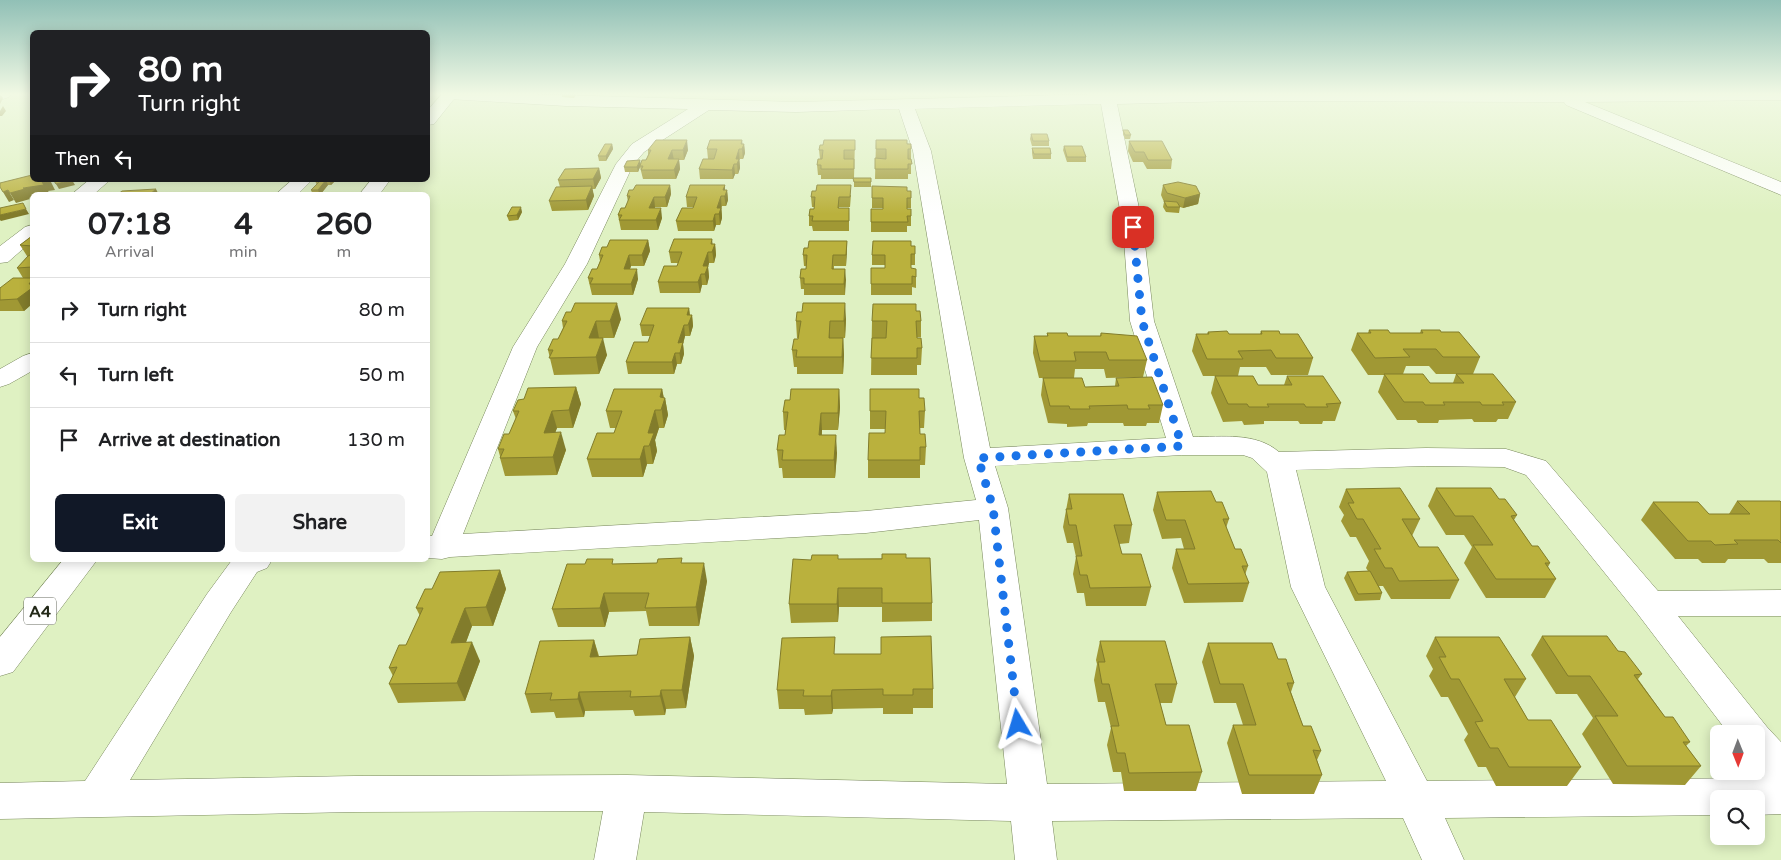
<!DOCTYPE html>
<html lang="en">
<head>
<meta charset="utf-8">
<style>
	:root { --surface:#fff; --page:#f2f2f2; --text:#202124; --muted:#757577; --line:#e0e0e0; --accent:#111827 }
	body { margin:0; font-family:"Varela Round",sans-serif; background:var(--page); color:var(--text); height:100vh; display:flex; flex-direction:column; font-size:19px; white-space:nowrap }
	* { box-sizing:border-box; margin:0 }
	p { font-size:16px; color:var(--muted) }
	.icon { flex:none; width:28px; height:28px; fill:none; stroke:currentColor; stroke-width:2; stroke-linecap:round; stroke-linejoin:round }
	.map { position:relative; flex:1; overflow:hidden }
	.panel { position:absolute; left:30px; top:192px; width:400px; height:370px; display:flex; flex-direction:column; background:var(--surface); border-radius:8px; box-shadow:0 2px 12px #0003 }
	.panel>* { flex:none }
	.hud { position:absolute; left:30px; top:30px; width:400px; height:152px; border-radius:8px; box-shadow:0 2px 12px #0003; background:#202124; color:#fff; overflow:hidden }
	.needle { width:32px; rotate:179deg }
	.controls { position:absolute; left:1710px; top:725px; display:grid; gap:10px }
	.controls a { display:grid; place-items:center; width:55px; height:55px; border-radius:8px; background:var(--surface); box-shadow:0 2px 12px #0003; font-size:25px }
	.pin { position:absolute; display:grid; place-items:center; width:42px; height:42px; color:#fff; margin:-21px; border-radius:10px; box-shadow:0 2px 8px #0006 }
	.me { position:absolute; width:55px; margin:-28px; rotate:353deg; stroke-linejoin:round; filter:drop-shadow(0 0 4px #0008) }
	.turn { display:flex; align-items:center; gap:18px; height:105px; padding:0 25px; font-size:22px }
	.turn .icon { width:65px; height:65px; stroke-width:2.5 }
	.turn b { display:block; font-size:35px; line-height:42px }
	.then { display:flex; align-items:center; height:48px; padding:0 25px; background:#0003; gap:10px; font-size:19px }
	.eta { display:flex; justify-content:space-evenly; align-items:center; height:85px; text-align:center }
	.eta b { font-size:30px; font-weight:700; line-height:35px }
	.cta { display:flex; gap:10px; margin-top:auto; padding:10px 25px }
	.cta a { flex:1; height:58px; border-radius:8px; background:var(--accent); color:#fff; font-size:20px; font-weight:700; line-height:58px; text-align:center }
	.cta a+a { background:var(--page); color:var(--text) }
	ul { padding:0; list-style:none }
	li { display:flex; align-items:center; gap:15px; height:65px; padding:0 25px; border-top:1px solid var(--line) }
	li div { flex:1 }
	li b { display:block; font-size:19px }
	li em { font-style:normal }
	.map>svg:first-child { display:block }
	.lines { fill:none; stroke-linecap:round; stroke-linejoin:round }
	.minor-casing { stroke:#78875c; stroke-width:1 }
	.highway-casing { stroke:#78875c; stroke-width:1 }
	.minor { fill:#fff; fill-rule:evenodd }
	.highway { fill:#fff; fill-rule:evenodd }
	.wall { fill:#a09834; fill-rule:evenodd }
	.shaded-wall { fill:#827c2b }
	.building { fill:#bab13d; stroke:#827c2b }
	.route { stroke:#1a73e8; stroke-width:9; stroke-dasharray:0 16.2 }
	.labels { text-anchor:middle; stroke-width:5; stroke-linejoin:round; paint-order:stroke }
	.shield { fill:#fff; stroke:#64685d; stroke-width:1 }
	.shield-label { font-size:16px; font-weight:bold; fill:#222817 }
</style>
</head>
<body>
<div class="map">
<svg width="1781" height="860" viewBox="0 0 1781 860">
	<rect width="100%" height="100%" fill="#dff1c2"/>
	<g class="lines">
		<g class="minor-casing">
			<g id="minor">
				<path d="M0,94H11L9,97L0,100Z"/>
				<path d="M441,94H524L796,102L1104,94H1781V100L1585,102L1781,182V195L1566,105L1564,102L1237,101L1117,104L1143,227L1154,321L1193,437C1222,437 1256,432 1279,452L1426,448L1506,449L1546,461L1658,591L1781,590V616H1678L1767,727L1781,742V814L1756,815V799H1719V815L1445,818L1464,860H1422L1403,818L1052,821L1057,860H1015L1011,821L644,812L636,860H594L603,811L355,812L0,819V783L85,781L207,594L232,560H272L267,568L257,572L231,612L130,780L355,776L627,775L1007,784L979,520L866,533L450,557L442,559L428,558V536H432L513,347L565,264L616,164L632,144L688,109L566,106L449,99L443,97ZM1101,104L1123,227L1130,321L1166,438L990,448L931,151L915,109ZM899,109L913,151L964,458L976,500L866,511L463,534L537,347L587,264L633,165L644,152L709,110L796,112ZM1182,455H1243L1252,458L1267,472L1291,587L1386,781L1047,784L1008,508L995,466ZM1426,466L1504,467L1526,475L1637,613L1729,734H1756V770L1763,778L1427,781L1325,587L1296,470Z"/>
				<path d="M89,180H110L93,195H71Z"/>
				<path d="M292,180H312L297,195H275Z"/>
				<path d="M32,225V241L8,262L0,263V246L25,227Z"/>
				<path d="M32,353V371L9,384L0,387V369L23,356Z"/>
			</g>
		</g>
		<g class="highway-casing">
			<g id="highway">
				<path d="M442,94H458L434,124L428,125V110Z"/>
				<path d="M371,180H390L379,195H359Z"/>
				<path d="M63,560H97L13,672L0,676V637Z"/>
			</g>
		</g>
		<use href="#minor" class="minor"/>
		<use href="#highway" class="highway"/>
	</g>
	<g class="wall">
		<path d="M562,94H576V95L574,98L562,97Z"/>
		<path d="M1123,130L1131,135L1130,139H1125L1123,134Z"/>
		<path d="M1031,134L1049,141V146H1032L1030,139Z"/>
		<path d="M855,140L854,178H871V187H854V179H821V175H818L817,165L820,159L819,150L823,145Z"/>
		<path d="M876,140L911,144V174H908V179H875Z"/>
		<path d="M1129,141L1172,160L1171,169H1147L1143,162H1133L1128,151Z"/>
		<path d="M612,144L613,149L606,161H599L598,156Z"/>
		<path d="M744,144L745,153L743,159H740L739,160L740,168L738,174H735L733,179H700L699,169L708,159L707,149Z"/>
		<path d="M1064,146L1086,157V162H1067L1063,150Z"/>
		<path d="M1032,148L1051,154V159H1033L1032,153Z"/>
		<path d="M648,150H688L684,160H679L680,169L676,179H643L640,167L638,172H625L624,167L640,164L646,160L648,155Z"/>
		<path d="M599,168L601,178L595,189H592L594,196L588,210L552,211L549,201L560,187L558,180Z"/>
		<path d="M316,180H336L331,185H328L320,195H313L311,190L317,185L315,181Z"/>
		<path d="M670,185L671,194L667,207H655V208L662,218L658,230H621L618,215L625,208L628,202L627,196L633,190Z"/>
		<path d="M725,185V190H727L728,200L726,206H722L721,209L722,218L720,225H716L714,231H678L676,221L694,207H687L686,197Z"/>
		<path d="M1163,185L1200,194L1198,204L1183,208L1180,207L1179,213L1166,212L1163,207L1164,202L1161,195Z"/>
		<path d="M907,191H911V208H907V209H911V226H907V232H871V209H883V208H872V198Z"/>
		<path d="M851,195L850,207H839V208H849V231H813L812,226H809V216L814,209V207H812L811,197Z"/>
		<path d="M522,212L518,220L509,221L507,216Z"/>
		<path d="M32,236V304L24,311H0V288L23,278L17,268L29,256H27L20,245Z"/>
		<path d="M648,240L650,251L644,266H631L630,269L638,279L633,295H592L588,278L597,269L600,261L599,255L607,247Z"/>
		<path d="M847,241L846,266H834V269H845V295H804V289H801L800,278L806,269V266H804L803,255L808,248Z"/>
		<path d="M713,244H715L716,255L714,263H709L708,267L709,277L707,285H702L700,293H660L658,282L677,266L678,263H671L669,252Z"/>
		<path d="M911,246L915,254V265H911V268L916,277V288L912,287V295H871V284L885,268V265H872V255Z"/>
		<path d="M689,308L690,315H692L693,326L690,336H685L683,344L684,354L681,364H677L674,374H628L626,362L648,342L650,336H642L640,325Z"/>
		<path d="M916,311L921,321V337H917L922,348L921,365H917V375H871L872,321Z"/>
		<path d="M621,319L614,338H599L607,355L599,374L554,375L548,350L558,339L563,328L562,321Z"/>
		<path d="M846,319L845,338H830H843L844,355L843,374H797V367H794L792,350L798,339V338H797L796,321Z"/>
		<path d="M1369,330L1390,333H1420L1421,330L1441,332L1480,357L1473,374L1516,402L1508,419H1498L1496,422H1474L1472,419L1439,420L1438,423H1418L1416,420H1397L1378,392L1384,375H1368L1351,350L1357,333H1368ZM1406,366H1429L1436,374H1456L1453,383H1430L1403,374Z"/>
		<path d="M1261,331L1280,334L1313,358L1308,375H1271L1266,367H1240L1238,376H1203L1192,351L1196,334H1207L1208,332L1229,334H1260Z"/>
		<path d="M1047,333L1068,336H1100L1101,333L1147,360L1143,377L1106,378L1104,369H1075L1074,378L1085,387L1115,386L1116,378L1163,405L1159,423H1147L1146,426H1124L1123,423H1088L1087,426L1067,427V424L1048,423L1041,395L1043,378H1039L1033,353L1034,336H1047Z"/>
		<path d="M1215,376L1258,385H1284L1287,376L1341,403L1335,421H1323L1322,424H1300L1298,421H1264V424L1244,425L1242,421L1223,422L1211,393Z"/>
		<path d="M576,387L581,404L573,428H557L555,432L566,450L557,475L505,476L500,458V456L498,449L509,434L516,419L513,411L524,399Z"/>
		<path d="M662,389L664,398H665L668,415L664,428H659L655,440L657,451L653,464H647L643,477H592L587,459L614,433L616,428H610L606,411Z"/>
		<path d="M839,389L840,407L838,430H822V435L837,453L835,478H783L782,468H779L777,450L785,435L786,430H784L783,412L790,400Z"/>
		<path d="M919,398L925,411L924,428H920V434L926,447L925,465H920V478H868V460L885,433L886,429H870V411Z"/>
		<path d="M1436,488L1499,499L1517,515L1514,520L1532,546L1550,563L1548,567L1556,579L1545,598H1486L1464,563L1472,547L1464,535H1446L1428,506Z"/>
		<path d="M1346,489L1420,519L1412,536L1419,547L1459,580L1450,599H1391L1383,586H1379L1382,593L1380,600L1355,601L1344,578L1347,572L1368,571L1366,568L1369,561L1356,537H1350L1341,521L1344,515L1339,507Z"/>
		<path d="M1157,492L1216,502L1229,519L1226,528L1235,549L1248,566L1245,575L1249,583L1243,602L1184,603L1172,568L1176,549H1184L1181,538L1162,539L1153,510Z"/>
		<path d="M1069,494L1132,525L1129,543L1119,544L1122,554L1151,587L1146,606H1086L1084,593H1077L1073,574L1076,557L1073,543H1067L1063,527Z"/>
		<path d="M1737,501L1781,502V563H1768L1764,559H1728L1725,563H1702L1698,559H1675L1641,520L1653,502L1709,514H1729Z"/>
		<path d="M906,558L932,603V621L882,622V607H839L838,622L791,623L789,604L838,559Z"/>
		<path d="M683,563L707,581L699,626H649L646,611L609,612L605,627H558L552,609L614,564Z"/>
		<path d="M500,570L506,589L493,626H472L466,642L480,661L465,701L398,703L389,684L393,676L389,668L406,645L420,616L416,608L432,589Z"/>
		<path d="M1542,636L1618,651L1642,674L1638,679L1665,717L1690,742L1686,746L1701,766L1685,785L1613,784L1582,734L1593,718L1577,694H1556L1531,655Z"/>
		<path d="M690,637L694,656L686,708L666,709L665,715L635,716L633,710L585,711L584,717L556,718L554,712L531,713L525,694L594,640L599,656L637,655Z"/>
		<path d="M1435,637L1526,679L1515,697L1528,720L1581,767L1567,786H1496L1486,767H1478L1464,740L1468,734L1448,697H1441L1429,676L1433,669L1426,656Z"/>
		<path d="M1100,641L1177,684L1172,703H1160L1166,725L1202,772L1196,791H1124L1121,772H1113L1107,745L1111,728L1105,702H1098L1094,680L1097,664L1096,660Z"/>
		<path d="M1208,643L1278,659L1294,683L1291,692L1303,726L1321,751L1317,760L1322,775L1314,794H1242L1227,743L1233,725H1243L1236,703H1214L1202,662Z"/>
		<path d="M836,654L933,689V708H913V714H883V708L833,709L832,714L805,715L804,709H779L777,690Z"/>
	</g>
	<g class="shaded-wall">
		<path d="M0,94L3,98L0,104Z"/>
		<path d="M3,106L6,111L2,116H0V111Z"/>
		<path d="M687,140L688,150L684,160L683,150Z"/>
		<path d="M742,140L743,148L744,144L745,153L743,159L742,149L741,144Z"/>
		<path d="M612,144L613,149L606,161V156Z"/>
		<path d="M739,149L740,168L738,174L737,164L736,159Z"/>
		<path d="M672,150L674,160L668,159Z"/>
		<path d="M679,159L680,169L676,179L674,170Z"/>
		<path d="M640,160L641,165L640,166V167L638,172L637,167Z"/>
		<path d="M734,164L735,174L733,179L732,170Z"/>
		<path d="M599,168L601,178L595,189L593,179Z"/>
		<path d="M50,180L55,190L48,191L50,194L32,195V197L29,198L30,199L16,203L10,193L42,182Z"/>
		<path d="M72,180L75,185L59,189L56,184Z"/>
		<path d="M326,180L328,185L320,195L318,190Z"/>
		<path d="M329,180H336L331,185Z"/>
		<path d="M670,185L671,194L667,207L665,197Z"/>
		<path d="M725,185V194L727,190L728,200L726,206L723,190Z"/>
		<path d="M592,186L594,196L588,210L586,200Z"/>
		<path d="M156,189L159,195H149Z"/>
		<path d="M8,190L14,200L9,202L3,192Z"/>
		<path d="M1200,194L1198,204L1183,208L1185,198Z"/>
		<path d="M721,196L722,218L720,225L719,214L717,208Z"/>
		<path d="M654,197L655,207L651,218L649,208Z"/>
		<path d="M521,207L522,212L518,220L517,215Z"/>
		<path d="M661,208L662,218L658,230L656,220Z"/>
		<path d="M26,209L29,214L1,221L0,220V215Z"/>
		<path d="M715,214L716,225L714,231L713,221Z"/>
		<path d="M712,239L713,248L715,244L716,255L714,263L711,244Z"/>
		<path d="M648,240L650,251L644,266L642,255Z"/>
		<path d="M847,241V251L846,266V255Z"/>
		<path d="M708,252L709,263L708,267L709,277L707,285L703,266Z"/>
		<path d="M629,255L631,266L626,279L624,269Z"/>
		<path d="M637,269L638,279L633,295L631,284Z"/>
		<path d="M845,269L846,280L845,295L844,284Z"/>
		<path d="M701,274L702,285L700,293L698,282Z"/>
		<path d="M31,288L32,290V304L24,311L17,299Z"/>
		<path d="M617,303L621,319L614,338L610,321Z"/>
		<path d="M845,303L846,319L845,338L844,321Z"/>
		<path d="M689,308L690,318L692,315L693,326L690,336L687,315Z"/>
		<path d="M596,321L599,338H589Z"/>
		<path d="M830,321V338H829Z"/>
		<path d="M684,325L685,336L683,344L684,354L681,364L678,343Z"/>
		<path d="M603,338L607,355L599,374L596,357Z"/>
		<path d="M843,338L844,355L843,374L842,357Z"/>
		<path d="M675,353L677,364L674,374L672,362Z"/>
		<path d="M576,387L581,404L573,428L569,410Z"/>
		<path d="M662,389L664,400L665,398L668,415L664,428L660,397Z"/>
		<path d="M839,389L840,407L838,430V413Z"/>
		<path d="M655,410L659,428L655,440L657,451L653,464L648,433Z"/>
		<path d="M552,411L557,428L549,450L544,433Z"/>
		<path d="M821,413L822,430L820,453L819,435Z"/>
		<path d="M561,432L566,450L557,475L553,457Z"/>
		<path d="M836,435L837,453L835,478L834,460Z"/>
		<path d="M644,446L647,464L643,477L640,459Z"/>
		<path d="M704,563L707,581L699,626L696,607Z"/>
		<path d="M500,570L506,589L493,626L486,607Z"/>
		<path d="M838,588L839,607L838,622L837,604Z"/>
		<path d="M604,593L609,612L605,627L600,608Z"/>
		<path d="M465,608L472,626L459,661L451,643Z"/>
		<path d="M690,637L694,656L686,708L682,690Z"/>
		<path d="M594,640L599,659L590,657Z"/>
		<path d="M472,642L480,661L465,701L457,683Z"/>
		<path d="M661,690L666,709L665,715L660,696Z"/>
		<path d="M832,690L833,709L832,714L831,696Z"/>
		<path d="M579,692L585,711L584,717L578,699Z"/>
	</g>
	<g class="building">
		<path d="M1123,130H1128L1131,135H1125Z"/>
		<path d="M1031,134H1047L1049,141H1033Z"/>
		<path d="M656,140H687L683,150H672L668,159H679L674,170H641L643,166H640L642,160H646L651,150H648Z"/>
		<path d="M710,140H742L741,144H744L742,149H739L736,159H739L737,164H734L732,170L699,169L703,159H714L717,149H707Z"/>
		<path d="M824,140H855V150H844V159H854V169H821V165H817L818,159H822L823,150H819L820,145H823Z"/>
		<path d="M876,140H907V144H911V149H908V159H911L912,164H908V169H875V158L886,159V149H876Z"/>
		<path d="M1129,141H1162L1172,160H1148L1144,152H1135Z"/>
		<path d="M605,144H612L606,156H598Z"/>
		<path d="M1064,146H1082L1086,157H1067Z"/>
		<path d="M1032,148H1050L1051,154H1034Z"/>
		<path d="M640,160L637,167H624L627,161Z"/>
		<path d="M599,168L593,179L558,180L565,169Z"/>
		<path d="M32,175V180H49L42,182L44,185L23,188L25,189L10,193L8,190L3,192L0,187V183Z"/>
		<path d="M853,178H871V182H854Z"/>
		<path d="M59,180H72L56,184L54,181Z"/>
		<path d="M316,180H330H326L318,190H311L321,180L315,181Z"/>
		<path d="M1178,182L1196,186L1200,194L1185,198L1167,193L1163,185Z"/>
		<path d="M636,185H670L665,197H654L649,208H661L656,220H619L622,215H618L621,208H625L630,196H627L629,190H633Z"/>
		<path d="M690,185H725L723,190H727L725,196H721L717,208H721L719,214H715L713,221H676L682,208H693L697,197H686Z"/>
		<path d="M817,185H851L850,197H839L838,208H849V221H812L813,216H809L810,209H814L815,197H811L812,191H816Z"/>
		<path d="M592,186L586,200L549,201L556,187Z"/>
		<path d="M872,186L907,187V191H911V198H907V209H911V216H907L908,222H871V209H883V198H872Z"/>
		<path d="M156,189L149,195H117L122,191Z"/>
		<path d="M1164,201L1177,202L1180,207H1167Z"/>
		<path d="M23,203L26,209L0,215V208Z"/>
		<path d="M512,207H521L517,215L507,216Z"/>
		<path d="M32,236V246L20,245Z"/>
		<path d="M674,239H712L711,244H715L712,252H708L703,266H708L705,274H701L698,282H658L664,266H677L682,252H669Z"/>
		<path d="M610,240H648L642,255H629L624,269H637L631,284H590L593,278H588L592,269H597L603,255H599L602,247H607Z"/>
		<path d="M809,241H847L846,255H833L832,269H845L844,284H804V278H800L801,269H806L807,255H803L804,248H808Z"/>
		<path d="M873,241H911V246H915V254H911V268L916,269V277L912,276V284H871V268H885V255H872Z"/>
		<path d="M32,254V267L17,268L28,256Z"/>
		<path d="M13,278H32V280L29,284H32V288L17,299L0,300V288Z"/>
		<path d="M575,303H617L610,321H596L589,338H603L596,357L549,358L553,350H548L553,339H558L567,321H562L566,312H571Z"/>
		<path d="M803,303H845L844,321H830L829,338H843L842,357H796L797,350H792L794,339H798L801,321H796L797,312H802Z"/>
		<path d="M873,304H916V311H920L921,321H916L917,338H921L922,348H917V358H871L872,338H886L887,321H872Z"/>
		<path d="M647,308H689L687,315H692L688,325H684L678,343L683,342L680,353H675L672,362H626L634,342H648L654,325H640Z"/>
		<path d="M1369,330H1388L1390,333H1423L1421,330H1440L1441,332H1459L1480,357H1443L1436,349H1403L1410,357L1375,358L1357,333H1371Z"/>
		<path d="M1227,331L1229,334H1262L1261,331H1279L1280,334H1298L1313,358H1276L1271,350L1238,351L1243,359H1207L1196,334H1209L1208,332Z"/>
		<path d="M1047,333H1067L1068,336H1101V333L1137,336L1147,360H1109L1106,352H1074L1076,361H1040L1034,336H1048Z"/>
		<path d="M1384,374H1423L1430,383H1464L1456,374H1493L1516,402H1502L1504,405H1482L1480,402H1443L1445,405H1425L1423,402H1404Z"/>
		<path d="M1215,376H1253L1258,385H1292L1287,376H1323L1341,403L1326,404L1328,407H1306L1304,404H1267L1269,407H1249L1247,404H1228Z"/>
		<path d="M1152,377L1163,405H1148L1150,409H1128L1127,405L1089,406L1090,409H1070L1069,406H1050L1043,378H1082L1085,387L1119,386L1116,378Z"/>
		<path d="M576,387L569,410L552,411L544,433L561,432L553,457L500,458L504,449H498L504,434H509L519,411H513L518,400L524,399L528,388Z"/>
		<path d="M614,389H662L660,397L665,398L661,410H655L648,433H654L649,446H644L640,459H587L597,433H614L622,411H606Z"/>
		<path d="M791,389H839L838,413H821L819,435H836L834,460H782L783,450H777L779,435H785L788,412H783L785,400H790Z"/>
		<path d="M870,389H919V398H924L925,411H919L920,434H925L926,447H920V460H868L869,433H885L886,411H870Z"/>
		<path d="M1400,488L1420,519H1402L1419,547H1438L1459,580L1399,581L1392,568H1385L1374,549H1381L1363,519H1357L1348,503H1354L1346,489Z"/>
		<path d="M1436,488H1491L1499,499H1505L1517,515L1511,516L1532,546H1538L1550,563H1545L1556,579H1496L1473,545H1493L1473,516H1455Z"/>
		<path d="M1211,491L1216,502H1222L1229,519H1223L1235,549H1241L1248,566H1242L1249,583L1188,584L1176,549H1195L1185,520H1166L1157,492Z"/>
		<path d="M1069,494H1123L1132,525H1114L1122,554H1141L1151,587L1090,588L1087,575H1080L1076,556H1082L1076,525H1069L1066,509H1072Z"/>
		<path d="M1737,501H1780L1781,502V543L1778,540H1734L1738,544L1715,545L1711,541H1688L1653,502H1698L1709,514H1750Z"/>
		<path d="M882,554H906V558H930L932,603H882V588H838L837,604H789L793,559L811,560L812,555H838V559H882Z"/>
		<path d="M682,558L681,563H704L696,607L645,608L649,593H604L600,608L552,609L567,564H585L587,559H613L612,564L657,563L658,559Z"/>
		<path d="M500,570L486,607L465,608L451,643L472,642L457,683L389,684L397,667L389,668L399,645H406L423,608H416L425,589H432L440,572Z"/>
		<path d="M1370,571L1382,593L1358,594L1347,572Z"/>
		<path d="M931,636L933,689H913V695H883V689L832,690L831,696H803L804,690H777L782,638L835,637L834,654H881V637Z"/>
		<path d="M1542,636H1607L1618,651L1625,652L1642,674L1634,675L1665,717H1673L1690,742H1683L1701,766H1627L1595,716H1618L1590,676H1568Z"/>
		<path d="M690,637L682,690H661L660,696L630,697L631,691L579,692L578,699L550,700L552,693L525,694L540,641L594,640L590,657L637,655L640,639Z"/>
		<path d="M1435,637H1499L1526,679H1504L1528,720H1551L1581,767H1509L1498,748H1490L1475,722L1483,721L1459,679H1451L1439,657H1446Z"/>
		<path d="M1100,641H1165L1177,684H1155L1166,725H1189L1202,772L1129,773L1125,753H1117L1111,726H1119L1109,684H1102L1098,662H1105Z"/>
		<path d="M1208,643H1272L1278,659H1286L1294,683H1287L1303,726H1311L1321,751L1313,750L1322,775H1249L1233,725H1256L1243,684H1220Z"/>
	</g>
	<linearGradient id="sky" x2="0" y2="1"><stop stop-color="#91c0b6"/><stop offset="0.44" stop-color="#f1f9e4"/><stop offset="1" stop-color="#f1f9e4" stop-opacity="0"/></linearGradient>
	<rect width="1781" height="214" fill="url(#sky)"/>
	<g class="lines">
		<path class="route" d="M1018,724L993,508L978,458L1182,446L1142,321L1133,227"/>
	</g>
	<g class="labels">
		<rect class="shield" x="24" y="597.5" width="32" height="27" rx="4"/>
		<g class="shield-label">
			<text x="40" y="617">A4</text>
		</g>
	</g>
</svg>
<div class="controls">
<a><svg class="needle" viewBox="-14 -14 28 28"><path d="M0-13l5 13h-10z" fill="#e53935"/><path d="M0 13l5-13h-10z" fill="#757577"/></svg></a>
<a><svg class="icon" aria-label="search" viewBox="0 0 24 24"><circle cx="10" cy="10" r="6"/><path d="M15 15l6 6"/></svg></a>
</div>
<div class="pin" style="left:1133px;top:227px;background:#d93025"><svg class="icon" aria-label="arrive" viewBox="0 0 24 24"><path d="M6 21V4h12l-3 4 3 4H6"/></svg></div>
<svg class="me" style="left:1018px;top:724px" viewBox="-20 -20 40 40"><path d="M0-17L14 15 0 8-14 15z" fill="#1a73e8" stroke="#fff" stroke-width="4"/></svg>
<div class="hud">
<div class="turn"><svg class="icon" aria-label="right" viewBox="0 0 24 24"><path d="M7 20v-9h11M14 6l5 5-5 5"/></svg><div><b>80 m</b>Turn right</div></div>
<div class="then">Then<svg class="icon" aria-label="left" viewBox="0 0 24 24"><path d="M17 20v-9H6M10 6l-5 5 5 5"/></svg></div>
</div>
<section class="panel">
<div class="eta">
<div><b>07:18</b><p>Arrival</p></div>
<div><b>4</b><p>min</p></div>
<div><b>260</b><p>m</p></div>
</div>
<ul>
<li><svg class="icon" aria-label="right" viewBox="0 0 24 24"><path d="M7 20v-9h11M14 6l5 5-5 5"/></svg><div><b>Turn right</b></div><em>80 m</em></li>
<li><svg class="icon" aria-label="left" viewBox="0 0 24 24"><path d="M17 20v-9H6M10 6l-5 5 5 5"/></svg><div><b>Turn left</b></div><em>50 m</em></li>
<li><svg class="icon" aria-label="arrive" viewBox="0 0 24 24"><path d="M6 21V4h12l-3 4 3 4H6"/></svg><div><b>Arrive at destination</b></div><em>130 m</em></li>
</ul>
<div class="cta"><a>Exit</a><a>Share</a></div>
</section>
</div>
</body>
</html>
